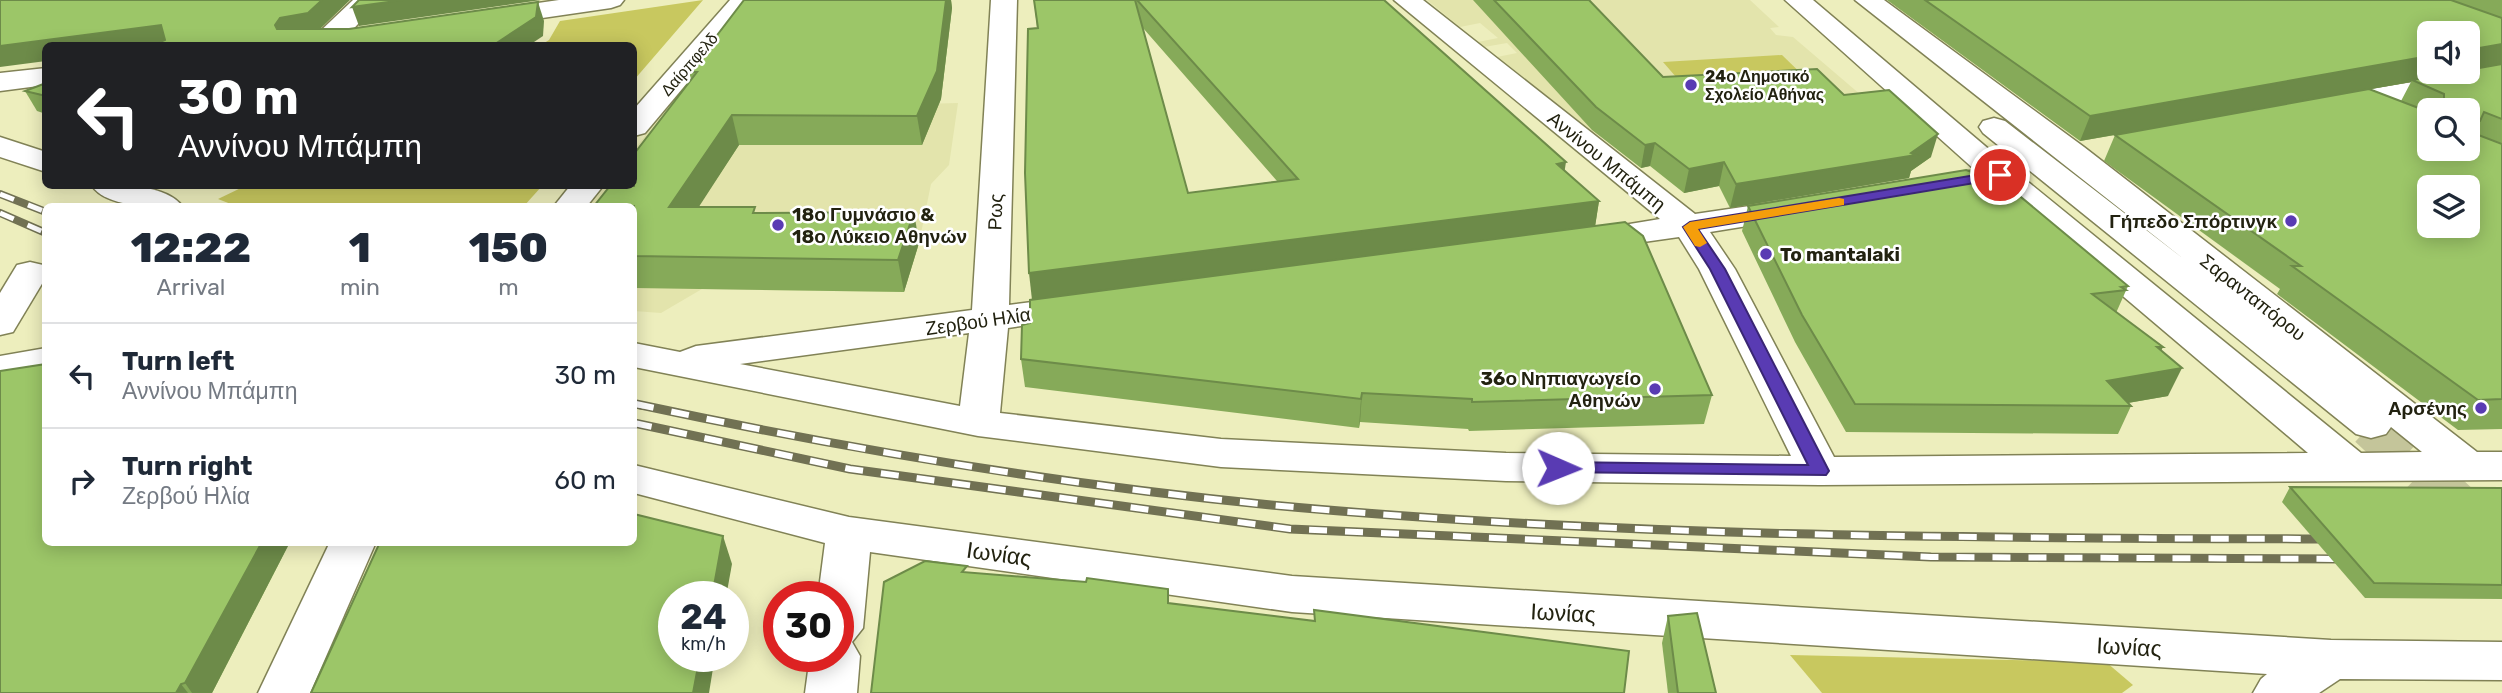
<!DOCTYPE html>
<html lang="en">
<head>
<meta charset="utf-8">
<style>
	:root { --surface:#fff; --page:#f2f2f3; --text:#1f2937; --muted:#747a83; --line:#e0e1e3 }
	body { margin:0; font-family:Rubik,sans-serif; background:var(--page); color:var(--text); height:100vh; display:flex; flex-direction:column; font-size:26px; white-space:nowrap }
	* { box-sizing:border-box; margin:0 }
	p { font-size:23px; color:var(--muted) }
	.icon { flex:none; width:38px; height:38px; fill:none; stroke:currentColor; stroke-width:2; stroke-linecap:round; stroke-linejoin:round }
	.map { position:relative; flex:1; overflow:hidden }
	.details { position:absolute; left:42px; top:203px; width:595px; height:343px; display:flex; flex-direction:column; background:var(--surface); border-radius:10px; box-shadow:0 4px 18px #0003 }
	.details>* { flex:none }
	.top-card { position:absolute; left:42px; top:42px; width:595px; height:147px; border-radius:10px; box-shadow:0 4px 18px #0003; background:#202124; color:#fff; overflow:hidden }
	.controls { position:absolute; left:2417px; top:21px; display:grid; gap:14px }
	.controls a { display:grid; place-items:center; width:63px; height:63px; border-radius:10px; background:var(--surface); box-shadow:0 4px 18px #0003; font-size:35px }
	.speed { position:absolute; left:658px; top:581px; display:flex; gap:14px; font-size:35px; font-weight:700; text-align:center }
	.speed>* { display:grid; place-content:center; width:91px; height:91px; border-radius:50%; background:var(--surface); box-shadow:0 4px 18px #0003; line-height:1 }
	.speed small { font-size:18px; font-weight:400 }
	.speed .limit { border:10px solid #d22; background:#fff; color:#111 }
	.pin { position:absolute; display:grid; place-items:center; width:60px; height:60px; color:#fff; margin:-30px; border:4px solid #fff; border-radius:50%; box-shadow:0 2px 7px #0007 }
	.me { position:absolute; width:77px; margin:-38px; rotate:91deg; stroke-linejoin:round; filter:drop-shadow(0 0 5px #0008) }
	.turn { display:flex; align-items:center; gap:24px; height:147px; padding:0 21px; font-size:32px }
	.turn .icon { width:91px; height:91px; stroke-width:2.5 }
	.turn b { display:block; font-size:49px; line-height:60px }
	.eta { display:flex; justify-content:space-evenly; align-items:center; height:119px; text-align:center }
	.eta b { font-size:42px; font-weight:800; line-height:49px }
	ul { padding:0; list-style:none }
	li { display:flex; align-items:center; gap:21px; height:105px; padding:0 21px; border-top:2px solid var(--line) }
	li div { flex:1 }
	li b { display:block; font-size:26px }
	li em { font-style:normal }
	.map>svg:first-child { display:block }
	.built { fill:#e3e4ac }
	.green { fill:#c8c85f }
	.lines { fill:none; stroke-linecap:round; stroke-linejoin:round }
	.minor-tunnel { stroke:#c4c59a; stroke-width:46; stroke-dasharray:46 23; stroke-linecap:butt }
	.minor-casing { stroke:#818256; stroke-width:3 }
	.minor { fill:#fff; fill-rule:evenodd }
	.rail-far1-casing { stroke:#717153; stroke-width:8 }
	.rail-casing { stroke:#717153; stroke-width:9 }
	.rail-far1 { stroke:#fff; stroke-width:5; stroke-dasharray:15; stroke-linecap:butt }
	.rail { stroke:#fff; stroke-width:6; stroke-dasharray:18; stroke-linecap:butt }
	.wall { fill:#86aa59; fill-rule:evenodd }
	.shaded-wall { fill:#6d8b49 }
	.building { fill:#9cc668; stroke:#6d8b49; stroke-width:2; fill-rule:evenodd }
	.route { fill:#593bb3; stroke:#3a2674; stroke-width:2 }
	.slow { fill:#f59e0b }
	.poi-dot { fill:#593bb3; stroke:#fff; stroke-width:2.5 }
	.labels { text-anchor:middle; stroke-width:5; stroke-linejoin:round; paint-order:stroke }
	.far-street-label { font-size:16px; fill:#222210; stroke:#fff }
	.far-poi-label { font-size:16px; font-weight:bold; fill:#222210; stroke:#fff; text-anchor:start }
	.street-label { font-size:19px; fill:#222210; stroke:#fff }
	.poi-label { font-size:19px; font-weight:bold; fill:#222210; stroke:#fff; text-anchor:end }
	.near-street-label { font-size:23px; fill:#222210; stroke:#fff }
</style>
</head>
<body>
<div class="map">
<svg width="2502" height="693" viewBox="0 0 2502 693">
	<rect width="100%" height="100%" fill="#edeebd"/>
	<g class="built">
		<path d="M1427,0H1750L1779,27L1770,28L1776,35L1793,37L1882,113L1599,136L1497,57L1517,53L1507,43L1484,47L1478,42L1498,38L1480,23L1460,27Z"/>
		<path d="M958,103L949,165L931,184L919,243L904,292L702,289L661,313L634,311V206H589L606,186H634V150L664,111Z"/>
	</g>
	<g class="green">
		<path d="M703,0L634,80V46L541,45L549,40L560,21Z"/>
		<path d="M1782,55L1814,86L1690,93L1663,62Z"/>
		<path d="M245,186H542L524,206H236L218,199Z"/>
		<path d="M1790,655L2106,662L2133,685L2122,693H1822Z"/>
	</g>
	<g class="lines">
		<path class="minor-tunnel" d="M2371,425L2502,548"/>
		<g class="minor-casing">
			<g id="minor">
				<path d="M353,0H381L337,46H312L314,37Z"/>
				<path d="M559,0H624L620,5L611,8L488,26L479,24L475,18L479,12L488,10Z"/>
				<path d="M730,0H757L645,133L634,136V109Z"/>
				<path d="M991,0H1017L1009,305L1080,296L1093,299L1098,307L1093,315L1008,328L1000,413L1221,439L1506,453L1791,456L1699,269L1679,237L1587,250L1575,247L1570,240L1575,233L1660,219L1394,0H1423L1695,214L1798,199L1810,202L1815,209L1810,216L1710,232L1735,269L1834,457L2308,453L1993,186L1937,196L1926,193L1921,186L1926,179L1975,170L1785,0H1813L2011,168L2361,453L2422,452L2391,427L2386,434L2371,438L2356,434L1983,133L1979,127L1983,121L1994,118L2005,121L2185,260L1855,0H1884L2084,147L2477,452H2502V480L1820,485L1506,481L1221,467L978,436L634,367V343L680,352L696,346L972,310ZM969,333L960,406L740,364Z"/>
				<path d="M2502,67V83L2335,113L2325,110L2320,104L2325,98L2335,95Z"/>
				<path d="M46,68V85L0,91V73Z"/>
				<path d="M0,137L46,152V172L0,157Z"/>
				<path d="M92,186C116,184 166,184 182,206C158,208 107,208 92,186Z"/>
				<path d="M570,186H603L587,206H554Z"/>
				<path d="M30,262L43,265L46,277L13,332L0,335V293L17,265Z"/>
				<path d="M46,348V372L0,380V356Z"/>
				<path d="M634,465L849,517L1292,576L2331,640L2502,642V680L2340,679L2319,693H2253L2261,679L2267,674L1292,612L870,552L863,628L852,642L860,656L857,693H805L810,656H838V597H818L825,543L634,493Z"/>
				<path d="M330,542H376L310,693H258Z"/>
			</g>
		</g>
		<use href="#minor" class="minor"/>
		<g class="rail-far1-casing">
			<g id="rail-far1">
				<path d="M0,194L46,212"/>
				<path d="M0,213L46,233"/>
				<path d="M634,404L644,406"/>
			</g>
		</g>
		<g class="rail-casing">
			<g id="rail">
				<path d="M636,404C846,449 1057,484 1271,505C1624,538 1979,538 2334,539"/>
				<path d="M634,423L850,469L1290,529L1931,557L2349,559"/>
			</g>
		</g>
		<use href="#rail-far1" class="rail-far1"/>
		<use href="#rail" class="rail"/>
	</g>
	<g class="wall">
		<path d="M744,0H951L952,8L941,99L922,145H739L698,207L757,213L919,243L904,292L634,288V206L691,79L689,72Z"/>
		<path d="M1034,0H1384L1565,171L1599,201L1595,226L1712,395L1704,424L1469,431L1468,429L1360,422L1359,428L1025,387L1021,359L1030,323L1032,299L1037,28ZM1143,28L1277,181L1188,193Z"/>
		<path d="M1473,0H1589L1663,77L1844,95L1931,157L1911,171L1909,178L1730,208L1719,186L1684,193L1650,166L1641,168L1592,130Z"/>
		<path d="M1887,0H2502V429L2458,430L2277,294L2280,289L2104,161L2115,135L2080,141ZM2411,82L2401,101L2370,89ZM2429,110H2468V149H2429Z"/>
		<path d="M46,83V114L37,111L25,91Z"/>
		<path d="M1748,206L2128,286L2116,313L2161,351L2168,396L2128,403L2131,406L2118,434L1846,432L1795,342L1742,231Z"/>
		<path d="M2290,487L2502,488V599L2365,598L2282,502Z"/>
		<path d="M46,542H290L212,693H0Z"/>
		<path d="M1668,616L1716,693H1668L1662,643Z"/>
	</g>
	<g class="shaded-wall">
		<path d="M322,0H350L316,33L284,45L275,25L280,18Z"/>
		<path d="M403,0H541L359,26L352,7Z"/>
		<path d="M946,0H951L952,8L941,99L922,145L917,116Z"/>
		<path d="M538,2L544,21L543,36L528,46H492Z"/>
		<path d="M161,25L170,44L161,46H46V61L0,67V46Z"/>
		<path d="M2502,44V65L2468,71V50Z"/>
		<path d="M2429,56V72H2466L2412,80L2411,82L2080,141L2090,116Z"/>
		<path d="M732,115L739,145L678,239L669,207Z"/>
		<path d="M1938,134L1931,157L1911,171L1909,178L1730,208L1736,184L1911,153Z"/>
		<path d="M1655,143L1650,166L1641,168L1645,145Z"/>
		<path d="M1566,162L1562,187L1557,164Z"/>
		<path d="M1724,162L1719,186L1684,193L1689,169Z"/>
		<path d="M1599,201L1595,227L1032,300L1029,273Z"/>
		<path d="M914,212L919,243L904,292L898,260Z"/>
		<path d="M2157,347H2163L2150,374L2182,368L2168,396L2110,406L2107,381Z"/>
		<path d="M1362,393L1360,422L1359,428L1361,399Z"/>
		<path d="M723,536L732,564L726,597H712Z"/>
		<path d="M262,542H290L212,693H192L185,683Z"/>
		<path d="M700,656H715L709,693H693Z"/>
		<path d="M181,684L188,693H176Z"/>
	</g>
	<g class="building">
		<path d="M0,0H322L308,13L280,18L275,25L277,29H349L538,2L536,17L492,46H151L165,40L161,25L0,46Z"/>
		<path d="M359,0H403L352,7Z"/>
		<path d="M744,0H946L937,71L917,116L732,115L669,207H755L753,213L914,212L898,260L634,256V206H594L610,186H634V154L697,72H689Z"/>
		<path d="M1034,0H1135L1188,193L1298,179L1137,0H1384L1566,162L1557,164L1599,201L1029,273L1025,173L1028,29L1038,28Z"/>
		<path d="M1494,0H1589L1663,77L1817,69L1844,95L1889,90L1938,134L1911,153L1916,155L1736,184L1724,162L1689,169L1655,143L1645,145L1596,107Z"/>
		<path d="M1925,0H2451L2502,18V44L2468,50V33H2429V56L2090,116Z"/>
		<path d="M2502,64V119L2484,112L2480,121H2468V110H2444V94L2412,80L2458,72H2468V70Z"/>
		<path d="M46,83V96L25,91Z"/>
		<path d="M2369,89L2429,112V149H2468V131L2502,144V399L2478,400L2292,266H2301L2115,135ZM2429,187H2468V226H2429Z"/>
		<path d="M1966,170L2004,183L2128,286L2121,287L2126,290L2092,294L2163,347H2157L2182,368L2107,381L2131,406L1855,404L1802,315L1748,206Z"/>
		<path d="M1625,222L1643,236L1712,395L1472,402V399L1362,393L1361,399L1021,359L1022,325L1030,323V300Z"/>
		<path d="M46,364V542H262L185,683L181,684L176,693H0V371Z"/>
		<path d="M2290,487L2502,488V585L2374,583Z"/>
		<path d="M634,514L723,536L712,597H674V656H700L693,693H311L380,542H634Z"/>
		<path d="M925,561L967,566L962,572L1086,582L1087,578L1168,589V603L1315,621L1314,610L1629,651L1624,693H871L884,582Z"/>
		<path d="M1697,613L1716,693H1678L1668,616Z"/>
	</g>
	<path class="route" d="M2000,171L2005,173V178L1698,229L1725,269L1829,471L1826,475L1552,472L1549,468L1552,463L1558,462L1808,465L1710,269L1683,227L1690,222Z"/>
	<path class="slow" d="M1839,198L1844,199V205L1698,229L1707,243L1700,247L1695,246L1683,227L1690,222Z"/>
	<g class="poi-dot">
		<circle cx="1691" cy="85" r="7"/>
		<circle cx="2291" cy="221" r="7"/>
		<circle cx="778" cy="225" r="7"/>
		<circle cx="1766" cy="254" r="7"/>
		<circle cx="1655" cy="389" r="7"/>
		<circle cx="2481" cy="408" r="7"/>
	</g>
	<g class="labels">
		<g class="far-street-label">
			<text transform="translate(689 64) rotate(-49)" y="6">Δαίρπφελδ</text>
		</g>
		<g class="far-poi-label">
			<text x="1705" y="82">24ο Δημοτικό<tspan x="1705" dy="18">Σχολείο Αθήνας</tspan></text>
		</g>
		<g class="street-label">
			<text transform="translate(1607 161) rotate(39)" y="7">Αννίνου Μπάμπη</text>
			<text transform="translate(995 212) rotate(-88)" y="7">Ρως</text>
			<text transform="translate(2253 297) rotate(38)" y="7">Σαρανταπόρου</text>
			<text transform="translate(978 321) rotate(-8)" y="7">Ζερβού Ηλία</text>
		</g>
		<g class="poi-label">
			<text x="792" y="221" text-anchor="start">18ο Γυμνάσιο &amp;<tspan x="792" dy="22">18ο Λύκειο Αθηνών</tspan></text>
			<text x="2277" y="228">Γήπεδο Σπόρτινγκ</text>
			<text x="1780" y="261" text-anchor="start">To mantalaki</text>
			<text x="1641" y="385">36ο Νηπιαγωγείο<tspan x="1641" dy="22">Αθηνών</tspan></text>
			<text x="2467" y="415">Αρσένης</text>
		</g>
		<g class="near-street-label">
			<text transform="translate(999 554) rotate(8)" y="8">Ιωνίας</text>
			<text transform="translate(1563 613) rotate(3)" y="8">Ιωνίας</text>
			<text transform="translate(2129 647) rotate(3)" y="8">Ιωνίας</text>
		</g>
	</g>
</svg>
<div class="controls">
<a><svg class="icon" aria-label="sound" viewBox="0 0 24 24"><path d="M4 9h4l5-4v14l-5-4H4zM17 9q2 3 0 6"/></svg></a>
<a><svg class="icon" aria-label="search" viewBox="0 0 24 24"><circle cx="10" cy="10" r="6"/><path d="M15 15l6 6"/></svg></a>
<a><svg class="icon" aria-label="layers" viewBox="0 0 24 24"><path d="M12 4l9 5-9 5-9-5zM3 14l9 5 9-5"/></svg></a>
</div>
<div class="speed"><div>24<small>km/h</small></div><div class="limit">30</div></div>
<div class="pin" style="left:2000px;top:175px;background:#d93025"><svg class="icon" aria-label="arrive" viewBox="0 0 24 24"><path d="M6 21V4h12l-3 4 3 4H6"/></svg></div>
<svg class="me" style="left:1558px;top:468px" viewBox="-20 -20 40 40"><circle r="19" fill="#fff"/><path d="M0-13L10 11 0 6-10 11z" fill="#593bb3"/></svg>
<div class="top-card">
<div class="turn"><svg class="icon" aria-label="left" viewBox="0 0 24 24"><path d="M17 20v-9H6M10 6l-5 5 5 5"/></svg><div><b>30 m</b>Αννίνου Μπάμπη</div></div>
</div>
<section class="details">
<div class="eta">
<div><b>12:22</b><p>Arrival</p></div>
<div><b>1</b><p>min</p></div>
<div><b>150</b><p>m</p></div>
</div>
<ul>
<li><svg class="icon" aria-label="left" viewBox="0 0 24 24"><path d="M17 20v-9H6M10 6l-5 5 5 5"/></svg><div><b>Turn left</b><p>Αννίνου Μπάμπη</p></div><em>30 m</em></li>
<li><svg class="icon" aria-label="right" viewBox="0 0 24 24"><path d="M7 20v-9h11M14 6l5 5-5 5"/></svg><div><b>Turn right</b><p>Ζερβού Ηλία</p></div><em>60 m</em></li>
</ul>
</section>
</div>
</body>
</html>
